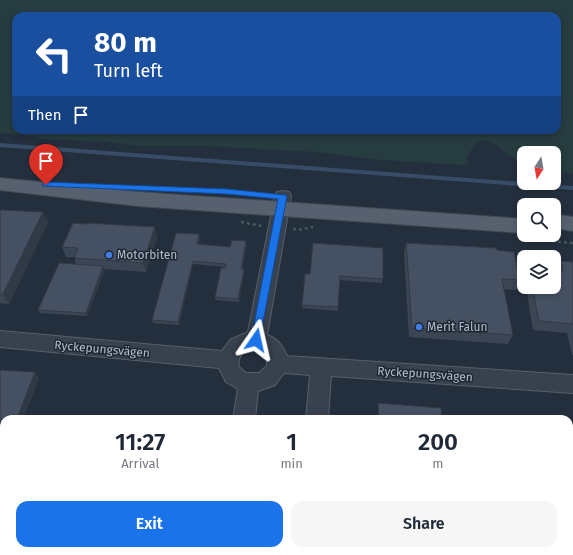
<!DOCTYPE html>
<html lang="en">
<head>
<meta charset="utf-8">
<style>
	:root { --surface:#fff; --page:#f6f6f7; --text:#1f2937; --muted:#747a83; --accent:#1a73e8 }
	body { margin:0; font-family:"Fira Sans",sans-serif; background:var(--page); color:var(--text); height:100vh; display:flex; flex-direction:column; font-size:15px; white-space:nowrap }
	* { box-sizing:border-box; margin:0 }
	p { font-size:13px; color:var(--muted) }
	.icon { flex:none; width:22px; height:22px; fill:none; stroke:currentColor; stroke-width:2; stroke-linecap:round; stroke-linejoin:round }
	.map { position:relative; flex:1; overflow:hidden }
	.panel { position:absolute; left:0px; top:415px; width:573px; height:140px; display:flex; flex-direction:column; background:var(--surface); border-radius:12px 12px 0 0; box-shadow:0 2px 6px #0003 }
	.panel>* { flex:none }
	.hud { position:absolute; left:12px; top:12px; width:549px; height:122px; border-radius:12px; box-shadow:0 2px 6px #0003; background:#1a4fa0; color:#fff; overflow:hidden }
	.needle { width:26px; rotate:191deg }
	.tools { position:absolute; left:517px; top:146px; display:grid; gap:8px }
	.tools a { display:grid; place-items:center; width:44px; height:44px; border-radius:8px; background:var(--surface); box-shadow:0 2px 6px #0003; font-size:20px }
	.pin { position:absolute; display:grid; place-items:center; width:34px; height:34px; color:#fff; margin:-41px -17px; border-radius:50% 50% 50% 0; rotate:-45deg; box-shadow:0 0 4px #0007 }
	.pin .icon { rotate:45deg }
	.me { position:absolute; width:44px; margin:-22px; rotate:11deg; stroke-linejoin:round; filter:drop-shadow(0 0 3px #0008) }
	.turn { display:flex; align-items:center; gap:14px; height:84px; padding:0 16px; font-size:18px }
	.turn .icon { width:52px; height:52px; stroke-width:2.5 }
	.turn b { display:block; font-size:28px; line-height:34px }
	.then { display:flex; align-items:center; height:38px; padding:0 16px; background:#0003; gap:8px; font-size:15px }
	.eta { display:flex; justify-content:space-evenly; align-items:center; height:68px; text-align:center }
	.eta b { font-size:24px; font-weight:600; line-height:28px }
	.primary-button { display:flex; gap:8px; margin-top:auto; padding:8px 16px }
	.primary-button a { flex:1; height:46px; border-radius:12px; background:var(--accent); color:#fff; font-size:16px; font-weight:600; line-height:46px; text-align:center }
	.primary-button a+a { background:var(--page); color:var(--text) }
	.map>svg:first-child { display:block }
	.green { fill:#263c3f; fill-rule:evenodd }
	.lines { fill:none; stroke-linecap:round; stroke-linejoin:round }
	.stream { stroke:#394c67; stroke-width:4 }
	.minor-casing { stroke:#565f6c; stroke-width:2 }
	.major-casing { stroke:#414a57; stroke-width:2 }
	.path { stroke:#44595c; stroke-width:2.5; stroke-dasharray:3 3; stroke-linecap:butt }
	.minor { fill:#38414e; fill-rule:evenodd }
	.major { fill:#56606e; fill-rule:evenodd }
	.wall { fill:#3b4654 }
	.shaded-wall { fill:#303945 }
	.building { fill:#455162; stroke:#303945 }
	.route { fill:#1a73e8; stroke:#114b97 }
	.shop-dot { fill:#3f7fe0; stroke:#1d2633; stroke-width:1.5 }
	.labels { text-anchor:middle; stroke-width:3; stroke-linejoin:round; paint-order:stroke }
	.poi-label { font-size:12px; fill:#b4bcc9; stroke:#1d2633; text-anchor:start }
	.street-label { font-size:12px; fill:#b4bcc9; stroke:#1d2633 }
</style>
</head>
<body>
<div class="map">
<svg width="573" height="555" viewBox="0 0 573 555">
	<rect width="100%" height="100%" fill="#242f3e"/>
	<path class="green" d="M0,0H573V174L554,171V153H524V163C520,161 516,160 512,157C499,149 496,139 478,141L467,156L468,163L462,165L379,160L315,152L205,146H144L107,142L43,139L23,134L0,133ZM16,16H557V130H16Z"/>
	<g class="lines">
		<path class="stream" d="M0,145L573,188"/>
		<g class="minor-casing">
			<g id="minor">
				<path d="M283,191L289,192L291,196L267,335C278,339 282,345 287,356L573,375V393L331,376L328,419H306L310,375L284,373L275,385L258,391L255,419H233L238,389L226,382L219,368L0,347V331L222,351L230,340L248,332L275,196L277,192ZM250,348L259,349L267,356V366L259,373H246L239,367C237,357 242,353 250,348Z"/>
				<path d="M220,551H244L245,555H221Z"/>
				<path d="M270,551H294L293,555H269Z"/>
			</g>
		</g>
		<g class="major-casing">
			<g id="major">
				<path d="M0,178L138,192L524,219V233L138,206L0,190Z"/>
				<path d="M554,214L573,217V231L554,228Z"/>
			</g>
		</g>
		<g class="path">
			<path d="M241,222L262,226"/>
			<path d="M293,229L298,230L313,227"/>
			<path d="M528,239L573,243"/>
		</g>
		<use href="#minor" class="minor"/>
		<use href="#major" class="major"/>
	</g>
	<g class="wall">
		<path d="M0,210L43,212L48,222L9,304L0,303Z"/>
		<path d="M199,234L200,238L199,244L230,247L246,241L247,244L242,269H244V273L239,302L215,300V297L226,267L193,264L179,325L153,323L152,320Z"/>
		<path d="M157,237L146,272L105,269L87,316L40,313L38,310L76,264L74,257H66L62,247Z"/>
		<path d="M406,243L497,250L519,274H524V283L519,282L516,290L504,289L513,335L508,344L409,337L404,253Z"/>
		<path d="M561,261L573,262V355H572L567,333L533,330L526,287H554L556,270Z"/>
		<path d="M305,274L383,279L382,283L339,280L338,311L302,308Z"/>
		<path d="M0,370L39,378L23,419H4V499H0Z"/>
		<path d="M378,403L442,419H378Z"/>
		<path d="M531,551H559L564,555H529L528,553Z"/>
	</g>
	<g class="shaded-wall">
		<path d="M43,212L48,222L9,304L3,294Z"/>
		<path d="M155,227L157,237L146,272L143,263Z"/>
		<path d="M199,234L200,238L198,248L197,244Z"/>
		<path d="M246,241L247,244L241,272V269Z"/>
		<path d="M193,261V264L179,325L178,322Z"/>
		<path d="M103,266L105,269L87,316L86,313Z"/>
		<path d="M244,269V273L239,302L238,299Z"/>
		<path d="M35,372L39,378L23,419H17Z"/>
		<path d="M173,551H176L175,555H172Z"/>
	</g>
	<g class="building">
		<path d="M0,210L43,212L3,294H0Z"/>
		<path d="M73,223L88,224V223L155,227L143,263L74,258L78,248L62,247Z"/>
		<path d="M176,233L199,234L197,244L230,247L232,240L246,241L241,269H244L238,299L215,297L221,268H225L226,264L193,261L178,322L152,320Z"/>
		<path d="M313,243L383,248V279L340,276L338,307L302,305L305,274H310Z"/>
		<path d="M406,243L496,248L497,250L514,252L520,280L502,279L513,335L412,328Z"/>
		<path d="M561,261L573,262V324L539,321L532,287H554V270L563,271Z"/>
		<path d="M59,263L103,266L86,313L38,310Z"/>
		<path d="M519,274H524V279H520Z"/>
		<path d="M0,370L35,372L17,419H4V495H0Z"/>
		<path d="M378,403L441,408L442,419H379Z"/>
		<path d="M4,544V551H173L172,555H0Z"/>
		<path d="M533,551H564V555H534Z"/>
	</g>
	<path class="route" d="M46,182L227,189L285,195L287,196L259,343L256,344L253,343L251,340L278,199L227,194L43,186L42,185Z"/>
	<g class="shop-dot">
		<circle cx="109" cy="255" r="4"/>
		<circle cx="419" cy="327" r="4"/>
	</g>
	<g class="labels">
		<g class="poi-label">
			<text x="117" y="259">Motorbiten</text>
			<text x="427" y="331">Merit Falun</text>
		</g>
		<g class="street-label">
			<text transform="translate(102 349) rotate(5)" y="4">Ryckepungsvägen</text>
			<text transform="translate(425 374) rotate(4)" y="4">Ryckepungsvägen</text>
		</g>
	</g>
</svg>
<div class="tools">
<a><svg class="needle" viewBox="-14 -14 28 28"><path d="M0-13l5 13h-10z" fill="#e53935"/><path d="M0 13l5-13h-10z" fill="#747a83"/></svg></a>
<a><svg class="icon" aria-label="search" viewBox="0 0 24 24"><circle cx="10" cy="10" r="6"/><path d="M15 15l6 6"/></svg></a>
<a><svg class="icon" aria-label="layers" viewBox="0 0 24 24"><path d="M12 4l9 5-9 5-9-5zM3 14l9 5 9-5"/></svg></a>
</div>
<div class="pin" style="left:46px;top:185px;background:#d93025"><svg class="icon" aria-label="arrive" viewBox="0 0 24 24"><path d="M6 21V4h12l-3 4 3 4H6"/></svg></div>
<svg class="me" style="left:256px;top:340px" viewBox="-20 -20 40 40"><path d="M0-17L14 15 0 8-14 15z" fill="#1a73e8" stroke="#fff" stroke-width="4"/></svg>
<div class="hud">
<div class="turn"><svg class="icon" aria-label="left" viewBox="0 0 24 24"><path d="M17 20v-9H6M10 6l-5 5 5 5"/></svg><div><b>80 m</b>Turn left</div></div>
<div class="then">Then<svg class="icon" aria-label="arrive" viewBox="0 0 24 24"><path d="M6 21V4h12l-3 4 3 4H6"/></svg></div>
</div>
<section class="panel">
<div class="eta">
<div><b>11:27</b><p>Arrival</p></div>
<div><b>1</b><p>min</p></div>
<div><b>200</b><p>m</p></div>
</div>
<div class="primary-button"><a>Exit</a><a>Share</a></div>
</section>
</div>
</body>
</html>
